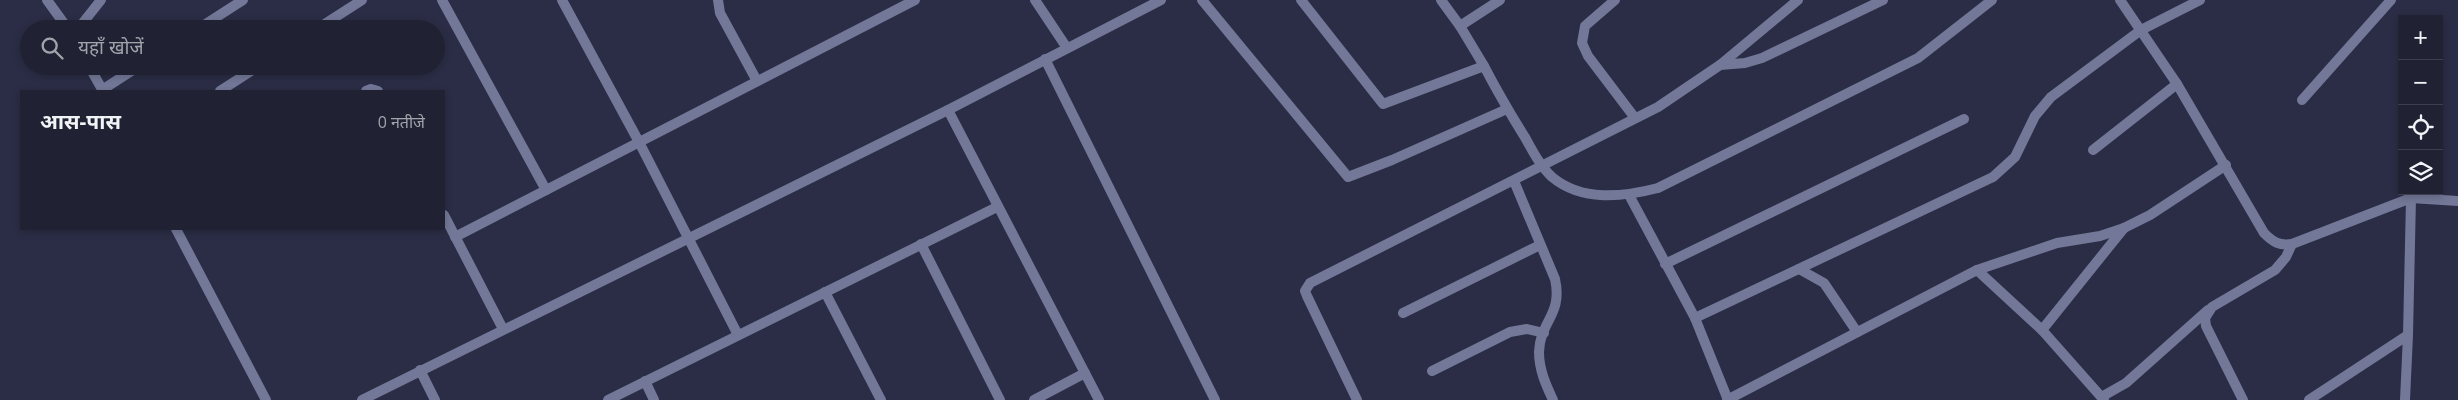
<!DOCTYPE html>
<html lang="hi">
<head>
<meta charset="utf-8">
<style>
	:root { --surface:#202234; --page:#2d2f40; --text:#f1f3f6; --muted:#a2a4ac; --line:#3d3f4f }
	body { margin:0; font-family:"Open Sans","Noto Sans Devanagari",sans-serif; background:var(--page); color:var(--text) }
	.controls { position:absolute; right:15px; top:15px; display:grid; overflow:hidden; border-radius:0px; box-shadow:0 2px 8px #0003 }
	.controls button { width:45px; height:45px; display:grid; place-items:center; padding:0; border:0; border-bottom:1px solid var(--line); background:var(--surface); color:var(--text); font:25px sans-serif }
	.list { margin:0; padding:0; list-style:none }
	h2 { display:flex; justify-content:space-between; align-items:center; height:65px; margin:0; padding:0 20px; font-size:21px }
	h2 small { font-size:16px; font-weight:400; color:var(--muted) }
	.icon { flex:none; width:28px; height:28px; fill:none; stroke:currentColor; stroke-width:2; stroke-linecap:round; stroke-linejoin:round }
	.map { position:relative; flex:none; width:2458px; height:400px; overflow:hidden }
	.search { position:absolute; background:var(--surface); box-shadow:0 2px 8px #0003; left:20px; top:20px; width:425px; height:55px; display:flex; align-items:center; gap:12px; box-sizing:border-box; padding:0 18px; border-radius:28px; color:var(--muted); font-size:19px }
	.panel { position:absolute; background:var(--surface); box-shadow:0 2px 8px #0003; left:20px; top:90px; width:425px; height:140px; border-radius:0px }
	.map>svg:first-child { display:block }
</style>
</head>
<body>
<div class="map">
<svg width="2458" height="400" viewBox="0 0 2458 400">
	<rect width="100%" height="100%" fill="#2a2d45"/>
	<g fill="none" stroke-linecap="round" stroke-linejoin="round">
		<!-- street -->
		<g stroke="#737898" stroke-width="10">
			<path d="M47,0L68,29"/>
			<path d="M442,0L546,190"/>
			<path d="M562,0L639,142L738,335"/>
			<path d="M718,0L720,13L757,81"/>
			<path d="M1035,0L1067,48"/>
			<path d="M1202,0L1348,177L1392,160L1507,109"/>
			<path d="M1301,0L1383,104L1484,66L1460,26"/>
			<path d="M1441,0L1460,26L1500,0"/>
			<path d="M1615,0L1585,26L1582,43L1588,56L1635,118"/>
			<path d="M2120,0L2177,84L2264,233C2273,242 2279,246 2292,244L2411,198L2458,201"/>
			<path d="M78,29L101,0"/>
			<path d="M198,29L243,0"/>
			<path d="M317,29L362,0"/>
			<path d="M1045,59L1215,400"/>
			<path d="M1720,65L1745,63L1762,58L1883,0"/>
			<path d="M89,66L103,91"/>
			<path d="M1484,66C1497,91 1511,115 1526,139C1533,152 1541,167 1552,177C1582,202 1623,197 1658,188L1918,58L1992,0"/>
			<path d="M102,90L139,66"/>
			<path d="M220,91L259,66"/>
			<path d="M366,91L371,89L378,91"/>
			<path d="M2302,100L2391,0"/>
			<path d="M948,110L1099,400"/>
			<path d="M2093,150L2177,84"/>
			<path d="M1514,181L1555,279C1563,315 1540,321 1539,352C1539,370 1546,385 1553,400"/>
			<path d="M1629,195L1695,318L1728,400"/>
			<path d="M444,215L503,329"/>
			<path d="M176,229L266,400"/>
			<path d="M455,237L915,0"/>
			<path d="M921,244L1000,400"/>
			<path d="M1665,264L1964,119"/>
			<path d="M1799,269L1824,283L1857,332"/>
			<path d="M1977,270L2042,330L2104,400"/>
			<path d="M825,292L881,400"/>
			<path d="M1403,313L1540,245"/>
			<path d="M1695,318L1993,177L2015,157L2035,116L2051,97L2141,30L2200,0"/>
			<path d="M2042,330L2124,228"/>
			<path d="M2408,335L2411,198"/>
			<path d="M420,370L435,400"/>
			<path d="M1432,371L1510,332L1527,329L1544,333"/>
			<path d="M645,381L654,400"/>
			<path d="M2103,396L2126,383L2208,310"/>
			<path d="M362,400L948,110L1161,0"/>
			<path d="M608,400L997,207"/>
			<path d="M1034,400L1085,373"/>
			<path d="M1357,400L1307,296L1305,291L1310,283L1658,107L1720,65L1798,0"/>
			<path d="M1727,400L1977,270L2057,243L2100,236L2124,228L2150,215L2226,165"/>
			<path d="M2243,400L2206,326L2205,318L2212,307L2275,270L2286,257L2292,244"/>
			<path d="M2309,400L2408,335L2405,400"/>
		</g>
	</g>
</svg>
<div class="controls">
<button>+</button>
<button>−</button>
<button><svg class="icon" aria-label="locate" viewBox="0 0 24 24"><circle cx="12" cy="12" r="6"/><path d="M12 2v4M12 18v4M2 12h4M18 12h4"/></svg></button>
<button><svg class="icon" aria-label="layers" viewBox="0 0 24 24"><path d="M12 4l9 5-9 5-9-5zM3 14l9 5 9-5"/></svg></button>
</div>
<div class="search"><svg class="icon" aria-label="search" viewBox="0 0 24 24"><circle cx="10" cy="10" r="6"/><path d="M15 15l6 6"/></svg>यहाँ खोजें</div>
<section class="panel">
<h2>आस-पास<small>0 नतीजे</small></h2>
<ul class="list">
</ul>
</section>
</div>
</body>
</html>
